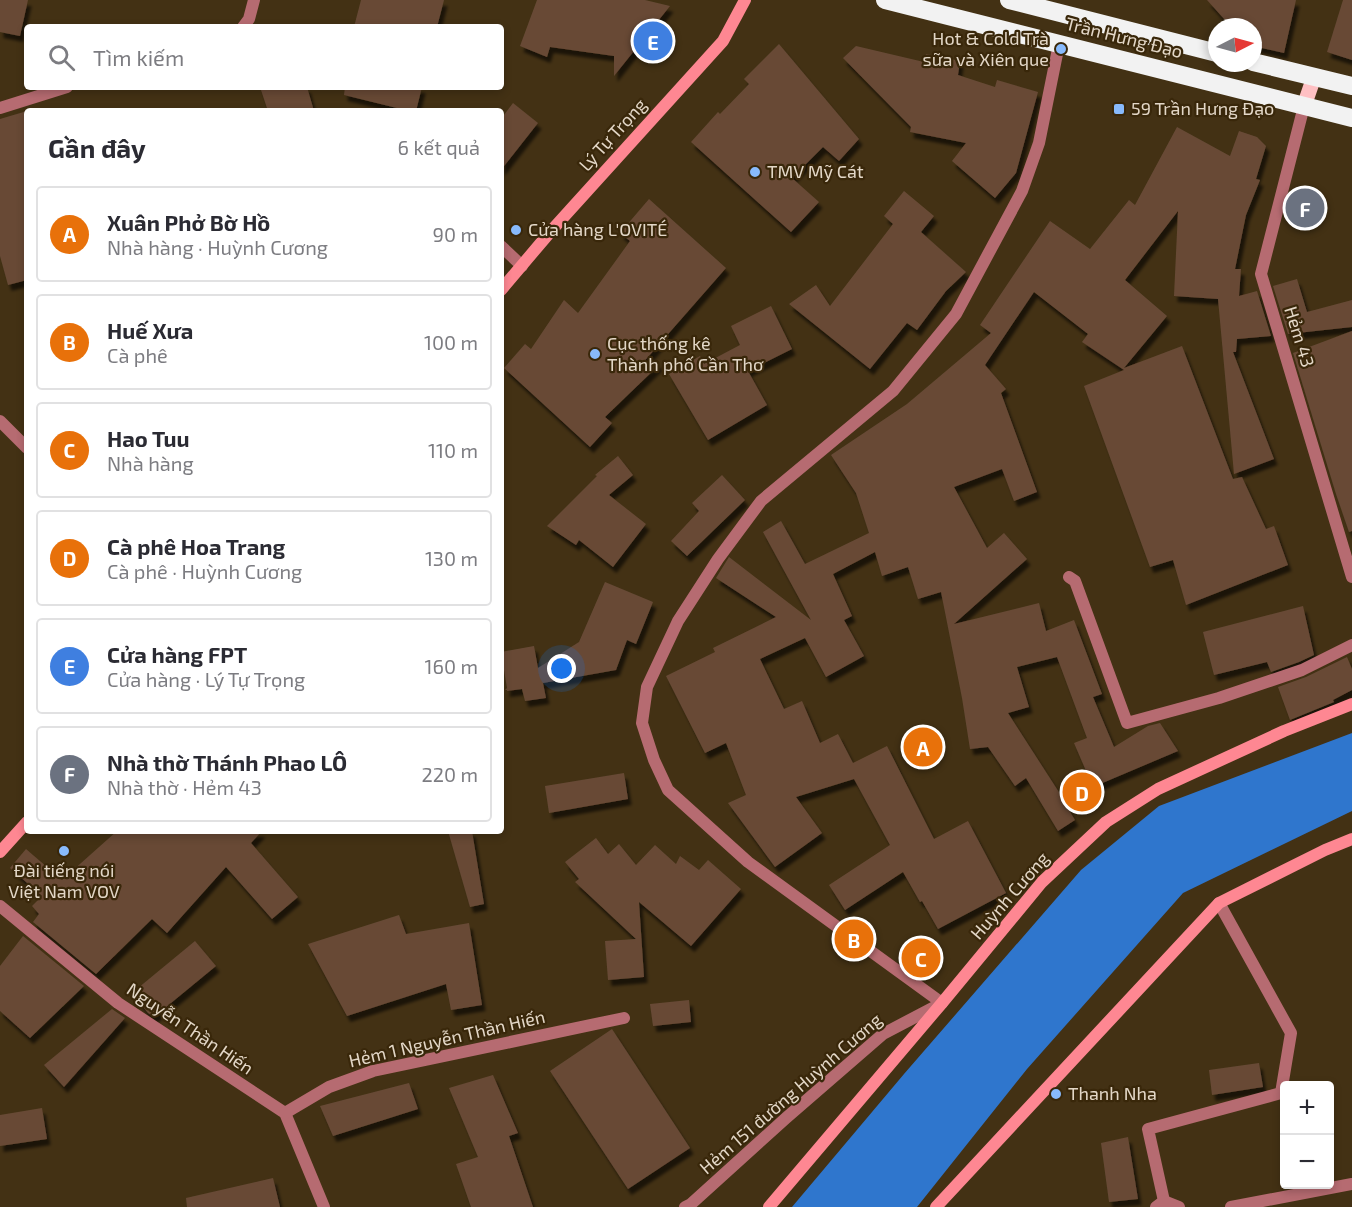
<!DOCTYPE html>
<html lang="vi">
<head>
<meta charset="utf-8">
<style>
	:root { --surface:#fff; --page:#f2f2f3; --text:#2b2b33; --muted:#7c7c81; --line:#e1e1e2; --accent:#556b8d }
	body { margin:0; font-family:"Exo 2",sans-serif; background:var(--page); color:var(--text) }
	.controls { position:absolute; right:18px; bottom:18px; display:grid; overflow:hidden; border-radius:6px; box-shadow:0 3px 9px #0003 }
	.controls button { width:54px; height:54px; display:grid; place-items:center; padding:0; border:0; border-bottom:2px solid var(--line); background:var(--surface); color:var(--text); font:30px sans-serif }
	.compass { position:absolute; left:1208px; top:18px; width:54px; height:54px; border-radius:50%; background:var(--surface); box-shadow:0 3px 9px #0003; rotate:84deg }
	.you { position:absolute; left:562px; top:669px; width:21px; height:21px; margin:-15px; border:4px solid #fff; border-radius:50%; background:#1a73e8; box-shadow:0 0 0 9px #1a73e833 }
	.badge { display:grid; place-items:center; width:39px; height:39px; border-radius:50%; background:var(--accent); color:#fff; font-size:20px; font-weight:700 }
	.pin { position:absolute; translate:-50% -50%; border:3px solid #fff; box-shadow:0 2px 6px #0006 }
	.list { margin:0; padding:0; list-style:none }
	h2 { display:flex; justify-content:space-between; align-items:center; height:78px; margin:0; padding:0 24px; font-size:26px }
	h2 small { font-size:20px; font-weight:400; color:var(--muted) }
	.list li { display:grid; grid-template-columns:39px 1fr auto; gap:18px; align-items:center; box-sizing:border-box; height:96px; margin:0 12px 12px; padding:0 12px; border:2px solid var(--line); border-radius:6px }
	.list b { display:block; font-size:22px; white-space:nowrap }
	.list p { margin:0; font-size:20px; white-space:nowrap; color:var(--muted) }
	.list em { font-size:20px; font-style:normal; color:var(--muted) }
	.icon { flex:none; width:33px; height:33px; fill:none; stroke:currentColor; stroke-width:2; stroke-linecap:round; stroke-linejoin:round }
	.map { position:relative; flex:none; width:1352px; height:1207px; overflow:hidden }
	.search { position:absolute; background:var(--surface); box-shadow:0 3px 9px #0003; left:24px; top:24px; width:480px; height:66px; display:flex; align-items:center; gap:15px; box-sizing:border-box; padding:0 21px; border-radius:6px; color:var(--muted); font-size:22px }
	.panel { position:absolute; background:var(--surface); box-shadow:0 3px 9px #0003; left:24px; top:108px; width:480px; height:726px; border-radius:6px }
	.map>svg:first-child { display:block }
</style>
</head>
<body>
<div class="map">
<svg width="1352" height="1207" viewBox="0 0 1352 1207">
	<defs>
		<filter id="shadow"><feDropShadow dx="3.5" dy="6" stdDeviation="1.5" flood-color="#0009"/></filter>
	</defs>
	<rect width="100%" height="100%" fill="#433114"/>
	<!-- water -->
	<path fill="#2f76cd" d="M1352,733V811L1183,893L1027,1069L917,1207H792L904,1074L1081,870L1159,806Z"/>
	<!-- building -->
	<g fill="#674a36" filter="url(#shadow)">
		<path d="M0,0H28L20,36L0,32Z"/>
		<path d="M361,0H444L437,27H354Z"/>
		<path d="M537,0H645L670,6L614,76V56L550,47L547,57L520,46Z"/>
		<path d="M1207,0H1296L1284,53L1253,46V27H1226L1225,20Z"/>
		<path d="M1343,0H1352V60L1327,52Z"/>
		<path d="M779,44L859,139L839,161L823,147L792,178L819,202L791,232L691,142L718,112L720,114L749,84L744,79Z"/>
		<path d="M856,46L924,62L926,54L960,61L958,75L995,87L997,80L1038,92L1016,173L995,198L952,161L966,143L910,132L911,127L843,58Z"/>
		<path d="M260,87H307L314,111H268Z"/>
		<path d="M345,87H422L416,111H409L344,95Z"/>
		<path d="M513,103L538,123L501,170V119Z"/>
		<path d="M27,111V280L8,285L0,256V119Z"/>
		<path d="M1177,127L1230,156L1239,131L1257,137L1266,146L1256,179L1260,180L1246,215L1235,269H1241L1239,296L1257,291L1271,336L1237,339L1236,352H1233L1274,459L1234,474L1218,299L1174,296L1178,211L1125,280L1167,316L1124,368L1182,346L1233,479L1242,477L1266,529L1274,526L1288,565L1186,605L1173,560L1150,567L1084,386L1124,370L1082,342L1088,334L1034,292L985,365L1006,389L1001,393L1037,492L1014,501L1002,469L954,487L987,548L1004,533L1027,559L954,624L1039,603L1046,631L1074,620L1102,694L1093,697L1114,747L1148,726L1160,723L1178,751L1093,787L1074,743L1087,738L1057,657L1017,667L1029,707L1008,713L1064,800H1063L1075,820L1058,831L1026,778L1015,786L988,747L970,749L962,698L941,592L918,599L908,567L882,576L875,552L833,574L852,616L844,620L864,656L826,677L805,638L760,659L784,709L802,701L820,743L838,734L853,763L887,746L934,839L968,821L1006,893L938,929L922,901L920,902L903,872L845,910L829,885L890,845L854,779L796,797L822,833L775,867L728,803L746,795L726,743L705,753L666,676L715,652L713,648L776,617L716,578L729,557L811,620L763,532L781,521L805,564L869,533L856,493L831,455L907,404L991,333L980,325L1050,221L1090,249L1129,200L1135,205Z"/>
		<path d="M904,191L934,216L921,232L966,272L946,291L917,330L907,323L870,369L789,304L816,285L830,306L893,224L884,216Z"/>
		<path d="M649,199L726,268L634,373L657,362L659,365L605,417L612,423L590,447L504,368L525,344L531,349L564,300L578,313L630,241L620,233Z"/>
		<path d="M1297,279L1307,312L1352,300V327L1288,334L1273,286Z"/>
		<path d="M771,306L792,349L748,371L767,405L708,440L669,374L700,356L704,364L740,345L731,326Z"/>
		<path d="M1352,331V531L1349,532L1336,494L1293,353Z"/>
		<path d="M618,456L633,475L609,495L646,524L613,567L579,540L576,545L547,526L597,476L595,475Z"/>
		<path d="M722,475L745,500L687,556L671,541L699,511L692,503Z"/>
		<path d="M605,582L653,602L636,644L627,640L616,670L543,683L546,698L525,701L522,689L507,691V690H505L507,688L501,652L534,646L538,668L579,642Z"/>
		<path d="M1303,606L1314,655L1299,662L1271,672L1267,662L1214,675L1203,632Z"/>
		<path d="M1347,657L1352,669V690L1333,700L1334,702L1290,720L1278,687L1306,677Z"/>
		<path d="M624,773L628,799L549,813L545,786Z"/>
		<path d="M117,831H262L251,843L298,897L272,919L226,867L167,933L152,919L96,974L33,922L39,914L32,906L42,896L10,868L26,849L62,880Z"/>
		<path d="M448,831H472L484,904L470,907Z"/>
		<path d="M596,838L608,854L619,844L636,865L655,845L676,864L680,856L699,870L708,860L741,889L691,946L639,902L644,977L608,980L605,941L636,939L575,882L579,879L565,862Z"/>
		<path d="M399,915L406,934L469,923L482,1005L451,1010L446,984L347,1016L308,944Z"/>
		<path d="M23,936L84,986L30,1038L0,1011V966Z"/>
		<path d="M195,941L216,966L154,1017L148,1013L132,993Z"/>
		<path d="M689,1000L691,1022L653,1026L650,1004Z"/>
		<path d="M112,1009L125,1018L64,1087L44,1065Z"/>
		<path d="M612,1029L690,1148L628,1189L550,1071Z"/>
		<path d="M1259,1063L1263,1087L1212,1095L1209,1070Z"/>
		<path d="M493,1075L518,1133L509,1136L533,1207H471L456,1164L478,1157L449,1088Z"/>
		<path d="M409,1083L418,1109L333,1136L320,1106Z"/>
		<path d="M42,1108L47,1139L0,1146V1115Z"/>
		<path d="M1128,1137L1138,1199L1109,1202L1101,1143Z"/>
		<path d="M273,1178L280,1207H187L186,1198Z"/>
	</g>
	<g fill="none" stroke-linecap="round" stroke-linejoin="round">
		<!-- street -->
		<g stroke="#b66b71" stroke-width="12">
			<path d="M243,27L249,19L254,0"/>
			<path d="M1304,106L1261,274L1352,577"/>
			<path d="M0,108L67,87"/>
			<path d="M501,246L522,266"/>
			<path d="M0,421L27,448"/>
			<path d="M1069,577L1075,581L1127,723L1219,698L1302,670L1352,645"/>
			<path d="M0,906L118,1003L285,1113L324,1207"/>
			<path d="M285,1113L329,1087L373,1071L624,1018"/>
			<path d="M1164,1201L1148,1129L1281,1093L1291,1033L1219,903"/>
			<path d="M685,1207L691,1204L786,1118L883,1034L942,1003L748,862L668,790L654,760L642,723L647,687L678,621L718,559L761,501L893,391L956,314L1022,191L1039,143L1059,44"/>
			<path d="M1156,1207L1164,1201L1179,1207"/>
			<path d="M1231,1207L1352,1184"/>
		</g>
		<!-- secondary -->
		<g stroke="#fe8792" stroke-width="12">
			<path d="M501,290L551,231L723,41L745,0"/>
			<path d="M0,852L27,822"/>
			<path d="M769,1207L942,1003L1042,882L1106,822L1158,789L1284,731L1352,704"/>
			<path d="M936,1207L1219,903L1325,850L1352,839"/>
		</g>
		<!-- primary -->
		<path stroke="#fec0c3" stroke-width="15" d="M1304,106L1314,77"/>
		<!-- highway -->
		<g stroke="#f2f2f2" stroke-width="18">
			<path d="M885,0L1352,118"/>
			<path d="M1009,0L1217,53"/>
			<path d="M1253,62L1352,86"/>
		</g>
	</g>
	<!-- markers -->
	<g fill="#88bafc" stroke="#39270a" stroke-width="2">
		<circle cx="1061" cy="49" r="6"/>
		<rect x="1113" y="103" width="12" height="12" rx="3"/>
		<circle cx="755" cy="172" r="6"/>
		<circle cx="516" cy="230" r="6"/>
		<circle cx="595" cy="354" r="6"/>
		<circle cx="64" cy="851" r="6"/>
		<circle cx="1056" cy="1094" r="6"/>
	</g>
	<g text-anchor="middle" stroke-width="4.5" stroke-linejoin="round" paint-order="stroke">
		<!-- street labels -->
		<g font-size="18" fill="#e3d7c7" stroke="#39270a">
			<text transform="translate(1124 38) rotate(14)" y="6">Trần Hưng Đạo</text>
			<text transform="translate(613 135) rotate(-48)" y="6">Lý Tự Trọng</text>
			<text transform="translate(1299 337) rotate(73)" y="6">Hẻm 43</text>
			<text transform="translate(1010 896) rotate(-49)" y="6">Huỳnh Cương</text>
			<text transform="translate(190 1029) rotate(34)" y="6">Nguyễn Thần Hiến</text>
			<text transform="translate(447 1039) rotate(-13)" y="6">Hẻm 1 Nguyễn Thần Hiến</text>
			<text transform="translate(791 1094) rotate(-41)" y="6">Hẻm 151 đường Huỳnh Cương</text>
		</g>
		<!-- poi labels -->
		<g font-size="18" fill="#e3d7c7" stroke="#39270a" text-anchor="start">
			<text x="1049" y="45" text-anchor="end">Hot &amp; Cold Trà<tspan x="1049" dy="21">sữa và Xiên que</tspan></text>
			<text x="1131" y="115">59 Trần Hưng Đạo</text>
			<text x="767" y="178">TMV Mỹ Cát</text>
			<text x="528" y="236">Cửa hàng L'OVITÉ</text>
			<text x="607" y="350">Cục thống kê<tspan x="607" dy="21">Thành phố Cần Thơ</tspan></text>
			<text x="64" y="877" text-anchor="middle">Đài tiếng nói<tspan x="64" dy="21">Việt Nam VOV</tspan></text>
			<text x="1068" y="1100">Thanh Nha</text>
		</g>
	</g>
</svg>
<div class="controls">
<button>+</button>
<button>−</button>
</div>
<svg class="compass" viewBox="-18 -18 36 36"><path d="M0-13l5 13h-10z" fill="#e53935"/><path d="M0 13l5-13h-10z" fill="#7c7c81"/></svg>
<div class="you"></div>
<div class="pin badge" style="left:923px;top:747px;background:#e8710a">A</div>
<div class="pin badge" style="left:854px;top:939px;background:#e8710a">B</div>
<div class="pin badge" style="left:921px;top:958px;background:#e8710a">C</div>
<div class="pin badge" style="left:1082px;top:792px;background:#e8710a">D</div>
<div class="pin badge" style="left:653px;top:41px;background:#3f7fe0">E</div>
<div class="pin badge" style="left:1305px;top:208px;background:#6b7280">F</div>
<div class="search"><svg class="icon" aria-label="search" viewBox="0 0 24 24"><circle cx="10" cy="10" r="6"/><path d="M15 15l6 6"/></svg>Tìm kiếm</div>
<section class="panel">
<h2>Gần đây<small>6 kết quả</small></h2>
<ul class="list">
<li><span class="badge" style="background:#e8710a">A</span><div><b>Xuân Phở Bờ Hồ</b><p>Nhà hàng · Huỳnh Cương</p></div><em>90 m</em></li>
<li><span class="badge" style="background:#e8710a">B</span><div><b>Huế Xưa</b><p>Cà phê</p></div><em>100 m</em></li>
<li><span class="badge" style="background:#e8710a">C</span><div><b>Hao Tuu</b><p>Nhà hàng</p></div><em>110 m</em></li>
<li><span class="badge" style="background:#e8710a">D</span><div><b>Cà phê Hoa Trang</b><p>Cà phê · Huỳnh Cương</p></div><em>130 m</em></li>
<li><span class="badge" style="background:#3f7fe0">E</span><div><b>Cửa hàng FPT</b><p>Cửa hàng · Lý Tự Trọng</p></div><em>160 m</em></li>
<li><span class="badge" style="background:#6b7280">F</span><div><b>Nhà thờ Thánh Phao LÔ</b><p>Nhà thờ · Hẻm 43</p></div><em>220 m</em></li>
</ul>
</section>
</div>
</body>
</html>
